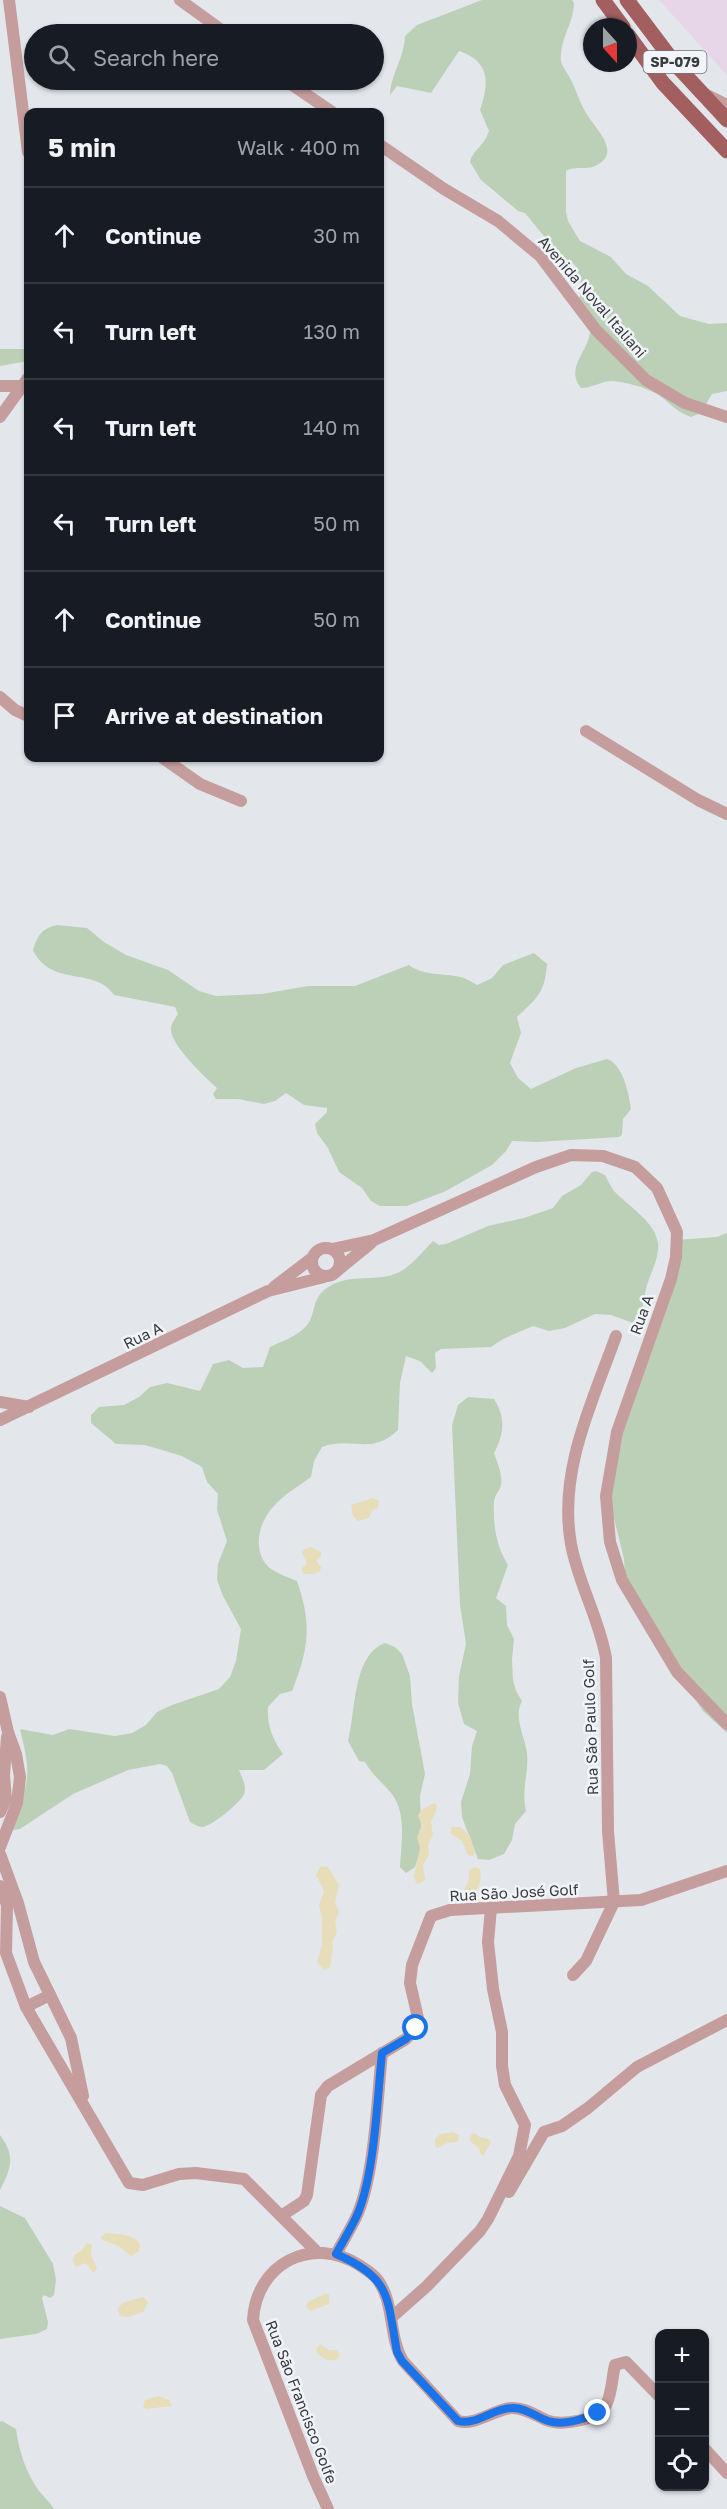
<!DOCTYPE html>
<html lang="en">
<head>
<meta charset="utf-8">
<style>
	:root { --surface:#171b24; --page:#242831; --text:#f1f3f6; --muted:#9ea1a6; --line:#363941 }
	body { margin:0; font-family:"Golos Text",sans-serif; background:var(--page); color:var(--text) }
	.controls { position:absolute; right:18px; bottom:18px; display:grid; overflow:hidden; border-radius:12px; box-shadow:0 2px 4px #0004 }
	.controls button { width:54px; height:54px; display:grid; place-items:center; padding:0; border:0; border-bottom:2px solid var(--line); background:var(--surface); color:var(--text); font:30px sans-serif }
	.compass { position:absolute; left:583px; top:18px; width:54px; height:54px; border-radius:50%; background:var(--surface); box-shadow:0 2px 4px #0004; rotate:159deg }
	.stop { position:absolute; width:18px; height:18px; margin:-14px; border:4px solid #1a73e8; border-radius:50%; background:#fff }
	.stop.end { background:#1a73e8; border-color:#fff; box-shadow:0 2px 6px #0008 }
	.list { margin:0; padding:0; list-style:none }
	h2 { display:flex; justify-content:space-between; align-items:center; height:78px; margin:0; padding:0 24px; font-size:26px }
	h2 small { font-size:20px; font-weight:400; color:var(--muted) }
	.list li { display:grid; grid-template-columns:39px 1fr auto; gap:18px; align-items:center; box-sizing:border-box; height:96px; padding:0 24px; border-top:2px solid var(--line) }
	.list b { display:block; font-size:22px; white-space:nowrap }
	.list em { font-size:20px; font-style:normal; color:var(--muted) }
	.icon { flex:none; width:33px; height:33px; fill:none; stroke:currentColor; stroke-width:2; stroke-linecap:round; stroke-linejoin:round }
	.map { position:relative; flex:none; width:727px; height:2509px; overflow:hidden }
	.search { position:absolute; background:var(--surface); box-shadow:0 2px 4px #0004; left:24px; top:24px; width:360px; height:66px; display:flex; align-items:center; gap:15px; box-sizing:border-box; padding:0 21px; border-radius:33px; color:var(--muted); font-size:22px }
	.panel { position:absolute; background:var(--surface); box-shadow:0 2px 4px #0004; left:24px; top:108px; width:360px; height:654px; border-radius:12px }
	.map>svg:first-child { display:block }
</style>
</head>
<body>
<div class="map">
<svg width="727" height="2509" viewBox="0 0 727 2509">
	<rect width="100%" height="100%" fill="#e3e7ec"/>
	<!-- industrial -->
	<path fill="#e7d6e8" d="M659,0H727V75Z"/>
	<!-- green -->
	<g fill="#bcd0b7">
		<path d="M482,0H572L574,3C574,23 559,40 561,61C562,66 565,69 567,73C575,85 578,99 585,111C593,127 623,151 597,165C588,171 575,165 566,171V212L568,221L580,241L611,257L626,274L648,286L680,316L709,324L727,323V391L712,394L701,413L691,417C674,411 670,402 657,394C644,387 626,382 612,381C602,381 592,388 581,388C565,368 587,353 590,333C591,326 588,316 586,309L576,302L580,296V280L575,265L561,257L525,213L518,211L481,180L470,162C474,148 483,148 489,131L480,110C489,83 491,62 459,51L431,93L397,86L390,95C391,73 404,59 405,36L417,25Z"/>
		<path d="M0,349H28V361L0,366Z"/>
		<path d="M57,925L87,928L104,942L126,955L168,970L199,991L216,996L262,994L308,986H355L409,965C423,976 443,973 460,977C466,978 472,982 477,985L492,978L503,965L534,953L547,964C545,993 537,998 517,1017L521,1033L510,1063L518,1078L531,1089L576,1068L607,1059C623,1064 629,1094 631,1109L623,1119L622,1135L619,1137L537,1142L512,1141L506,1151L492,1165L446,1191L407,1206H380L371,1201L362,1188L339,1172L328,1148L317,1133L315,1124L327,1112V1108L304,1105L286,1093L275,1101L264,1104L238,1099H216L213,1094L217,1088C206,1078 168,1043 171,1027C172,1023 176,1017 178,1014L175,1007L114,995C95,966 51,988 33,950C38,935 41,929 57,925Z"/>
		<path d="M596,1171L605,1175C608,1180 610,1186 614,1191C628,1206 656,1222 658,1244C659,1259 651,1272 647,1285C643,1298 645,1314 633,1323L611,1315L595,1314L565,1328L549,1331L533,1326L503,1339L491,1347L441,1349L435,1353L436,1368L432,1373L420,1361L406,1356L400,1383L398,1430C371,1456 353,1436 322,1447L314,1461L311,1477C299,1486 284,1494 274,1506C258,1522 251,1553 271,1569C279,1574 288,1577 297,1581C312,1624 309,1649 292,1691L280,1694L268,1707C267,1726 272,1738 283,1754L264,1770H239C242,1778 247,1786 244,1794C241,1802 212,1826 203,1827C198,1827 194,1824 190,1822L172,1773L167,1766L160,1764L128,1770L73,1794L20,1829L14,1830L8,1828C9,1812 21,1802 25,1788C31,1768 24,1748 20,1729L53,1735L69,1729L115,1736L132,1733L146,1725L157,1712L172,1705L219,1689L230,1677L236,1661L241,1629L223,1596L217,1580L218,1564L227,1541L217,1510L218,1494L207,1482L202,1467L182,1456L145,1445L116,1444L91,1423V1415L99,1407L124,1405L139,1397L150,1387L167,1383L200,1391L213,1364L229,1360L243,1368L263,1367L270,1347C284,1340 305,1334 311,1318C315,1307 314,1299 324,1290C349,1270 380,1285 403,1270C414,1263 424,1250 433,1241L439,1245L446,1244L488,1226L524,1218L553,1208L562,1196L581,1185L592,1172Z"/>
		<path d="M727,1233V1733L703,1711L684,1683L625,1574L624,1559L613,1514L610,1487L611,1465L666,1303L676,1240L717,1237Z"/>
		<path d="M468,1397L494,1399C506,1417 504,1435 494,1453C497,1462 503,1475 501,1485C500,1491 494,1495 494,1502C493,1526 496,1545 508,1565L496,1598L506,1606L507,1625L514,1639L512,1659L513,1680L516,1691L522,1701C513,1718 525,1736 527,1753C529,1774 521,1788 526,1811L515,1824L512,1840L504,1854L489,1860L478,1859L462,1817L461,1802L470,1774L472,1746L477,1731L464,1724L458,1703L459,1676L466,1644L460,1605L452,1425L458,1405Z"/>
		<path d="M385,1643L395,1647L402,1654L410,1676L412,1704L425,1774L420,1796L422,1847L415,1867L406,1873L400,1867C401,1844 407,1814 392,1794C382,1782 373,1776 365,1762L359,1761L348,1741C356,1713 352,1655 385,1643Z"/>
		<path d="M0,2135C16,2157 11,2168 0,2190Z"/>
		<path d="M0,2206L25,2218L53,2264L56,2280L54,2295L50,2298L44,2295L42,2298L48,2322L47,2329L36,2334L0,2339Z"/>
		<path d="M2,2421L16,2429C19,2451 26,2473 39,2491C44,2497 50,2502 54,2509H0V2422Z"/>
	</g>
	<!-- sand -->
	<g fill="#e7ddb8">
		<path d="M373,1498L379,1501L378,1507L372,1511L369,1518L358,1521L353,1516L351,1505Z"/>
		<path d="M311,1547L321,1552V1556L316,1561L321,1567L320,1571L314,1574H303L302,1568L307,1564L302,1552L304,1549Z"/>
		<path d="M434,1803L437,1805L436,1812L431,1821L433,1835L428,1845L429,1855L423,1865L425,1880L419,1884L416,1883L414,1876L420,1848L417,1837L422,1825L418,1816L421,1810Z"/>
		<path d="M452,1827H460L470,1836L475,1853L473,1856L468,1855L462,1841L450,1833Z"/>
		<path d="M321,1866L328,1867L339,1885L335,1902L339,1912L335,1922L337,1932L332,1942L333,1948L330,1967L324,1970L317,1962L322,1946V1918L319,1905L324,1891L316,1875Z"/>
		<path d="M474,1867L480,1869C483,1880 478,1894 466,1897L463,1894C465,1883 470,1887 469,1871Z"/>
		<path d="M453,2132L459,2135L458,2142L447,2143L438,2148L435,2146V2139L440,2134Z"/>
		<path d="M474,2133L482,2138L489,2139L491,2142L484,2155H481L479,2148L470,2141L471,2134Z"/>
		<path d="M106,2233C118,2234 134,2234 140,2244L139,2251L131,2256L119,2246L102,2240L101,2237Z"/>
		<path d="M87,2243L92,2245L91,2256L97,2268L94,2273L85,2263L76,2267L73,2261L74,2255L80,2252Z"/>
		<path d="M325,2294H329V2304L310,2311L306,2305L308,2302Z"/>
		<path d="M143,2297L148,2302L143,2312L128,2317L120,2316L118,2309L122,2303Z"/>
		<path d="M320,2344L328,2350H338L339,2357C333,2365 320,2358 316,2350Z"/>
		<path d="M158,2396L169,2400L172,2406L146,2409L143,2407L145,2400Z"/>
	</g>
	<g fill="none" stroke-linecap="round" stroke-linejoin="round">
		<!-- minor -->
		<g stroke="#c59d9d" stroke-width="12">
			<path d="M9,0L28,152"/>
			<path d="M180,0L227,34"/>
			<path d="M285,80L332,112"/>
			<path d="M707,95L727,105"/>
			<path d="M380,145L444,189L498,221L540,256L596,330L646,380L685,403L727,417"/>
			<path d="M0,386H22"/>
			<path d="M0,417L28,378"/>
			<path d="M0,697L15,710L28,716"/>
			<path d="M586,731L698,800L727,814"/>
			<path d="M163,758L200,784L241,801"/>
			<circle cx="326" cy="1262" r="14"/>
			<path d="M332,1249L374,1240L536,1167L571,1155L603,1156L635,1167L657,1188L677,1232L676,1257L671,1279L617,1432L606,1496L610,1542L622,1580L677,1672L727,1724"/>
			<path d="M338,1270L371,1243"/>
			<path d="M274,1287L312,1258"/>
			<path d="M0,1402L29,1407"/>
			<path d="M0,1420L268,1291L324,1277"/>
			<path d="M0,1697L8,1732L16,1754L20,1777L17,1803L0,1847"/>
			<path d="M0,1812L6,1799L4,1775L7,1737"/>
			<path d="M0,1854L18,1903L34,1962L71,2038L83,2096"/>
			<path d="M0,1886L7,1905L6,1953L26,2007L129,2183L143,2185L179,2174L196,2173L244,2179L317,2252"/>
			<path d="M573,1975L586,1961L614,1902L608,1831L606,1658C599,1618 578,1583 571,1544C558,1471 592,1403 616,1336"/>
			<path d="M26,2007L50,1995"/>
			<path d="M509,2192L544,2132L562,2126L588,2108L637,2067L727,2020"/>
			<path d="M281,2216L304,2201L307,2195L321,2095L328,2086L406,2039L416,2028L418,2018L410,1983L412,1965L431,1916L450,1910L641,1900L727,1871"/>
			<path d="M336,2254C343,2241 352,2227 358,2213C375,2171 377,2100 382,2053"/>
			<path d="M391,2318L427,2286L480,2231L488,2219L519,2156L525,2125L505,2085L502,2066V2032L493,1989L488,1942L491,1908"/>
			<path d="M704,2448L727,2473"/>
			<path d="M328,2509L313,2476L253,2320C256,2264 311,2235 359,2265C365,2269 372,2273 377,2279C395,2302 388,2336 403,2361L458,2421C475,2426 493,2410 511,2408C523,2407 535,2415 546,2420C561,2426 596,2421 606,2405C612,2394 612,2377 615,2365L626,2362L660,2397"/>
		</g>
		<!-- primary -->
		<g stroke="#a35f60" stroke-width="15">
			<path d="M603,0L623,27"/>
			<path d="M627,0L676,65L727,120"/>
			<path d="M628,35L663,83L727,151"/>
		</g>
	</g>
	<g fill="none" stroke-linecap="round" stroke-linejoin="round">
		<!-- route -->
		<path stroke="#1a73e8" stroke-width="8" d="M416,2028L406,2039L382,2053C377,2100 375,2171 358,2213C352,2227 343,2241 336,2254C392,2278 387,2298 397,2352L402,2361L458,2421C476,2426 493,2408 512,2408C525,2407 536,2417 548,2421C564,2426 583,2419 598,2413"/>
	</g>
	<g text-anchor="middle" stroke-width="5" stroke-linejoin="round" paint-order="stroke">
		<!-- shield labels -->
		<rect fill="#f1f4f9" stroke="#727376" stroke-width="1.5" x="643.5" y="51" width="63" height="22" rx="4.5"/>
		<g font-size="14" font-weight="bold" fill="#3b3c3e">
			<text x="675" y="67">SP-079</text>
		</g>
		<!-- street labels -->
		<g font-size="15" fill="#3b3c3e" stroke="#f1f4f9">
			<text transform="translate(592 297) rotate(49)" y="5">Avenida Noval Italiani</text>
			<text transform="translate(642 1315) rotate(-70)" y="5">Rua A</text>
			<text transform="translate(143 1336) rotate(-26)" y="5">Rua A</text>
			<text transform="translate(591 1727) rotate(-92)" y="5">Rua São Paulo Golf</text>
			<text transform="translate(514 1893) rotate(-3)" y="5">Rua São José Golf</text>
			<text transform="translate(301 2402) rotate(69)" y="5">Rua São Francisco Golfe</text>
		</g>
	</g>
</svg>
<div class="controls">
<button>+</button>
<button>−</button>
<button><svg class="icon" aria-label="locate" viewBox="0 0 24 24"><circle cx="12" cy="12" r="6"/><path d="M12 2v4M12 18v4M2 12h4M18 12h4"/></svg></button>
</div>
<svg class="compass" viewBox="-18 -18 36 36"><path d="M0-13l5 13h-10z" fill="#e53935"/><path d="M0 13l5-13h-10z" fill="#9ea1a6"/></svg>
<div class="stop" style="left:416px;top:2028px"></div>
<div class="stop end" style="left:598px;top:2413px"></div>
<div class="search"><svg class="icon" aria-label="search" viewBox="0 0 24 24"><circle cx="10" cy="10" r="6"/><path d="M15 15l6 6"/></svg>Search here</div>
<section class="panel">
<h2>5 min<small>Walk · 400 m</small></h2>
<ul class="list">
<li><svg class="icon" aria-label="ahead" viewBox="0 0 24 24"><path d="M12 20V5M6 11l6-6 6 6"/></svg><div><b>Continue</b></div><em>30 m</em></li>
<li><svg class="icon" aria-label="left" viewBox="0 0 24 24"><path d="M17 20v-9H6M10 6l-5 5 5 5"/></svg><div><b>Turn left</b></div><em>130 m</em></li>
<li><svg class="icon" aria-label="left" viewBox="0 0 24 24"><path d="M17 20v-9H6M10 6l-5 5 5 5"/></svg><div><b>Turn left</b></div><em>140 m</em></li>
<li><svg class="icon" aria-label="left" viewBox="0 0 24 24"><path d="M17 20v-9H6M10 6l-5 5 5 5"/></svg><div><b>Turn left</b></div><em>50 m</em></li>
<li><svg class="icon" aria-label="ahead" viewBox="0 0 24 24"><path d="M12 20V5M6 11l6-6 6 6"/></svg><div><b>Continue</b></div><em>50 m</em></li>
<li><svg class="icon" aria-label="arrive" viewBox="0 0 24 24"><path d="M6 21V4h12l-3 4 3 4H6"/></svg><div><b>Arrive at destination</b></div></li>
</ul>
</section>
</div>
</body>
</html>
